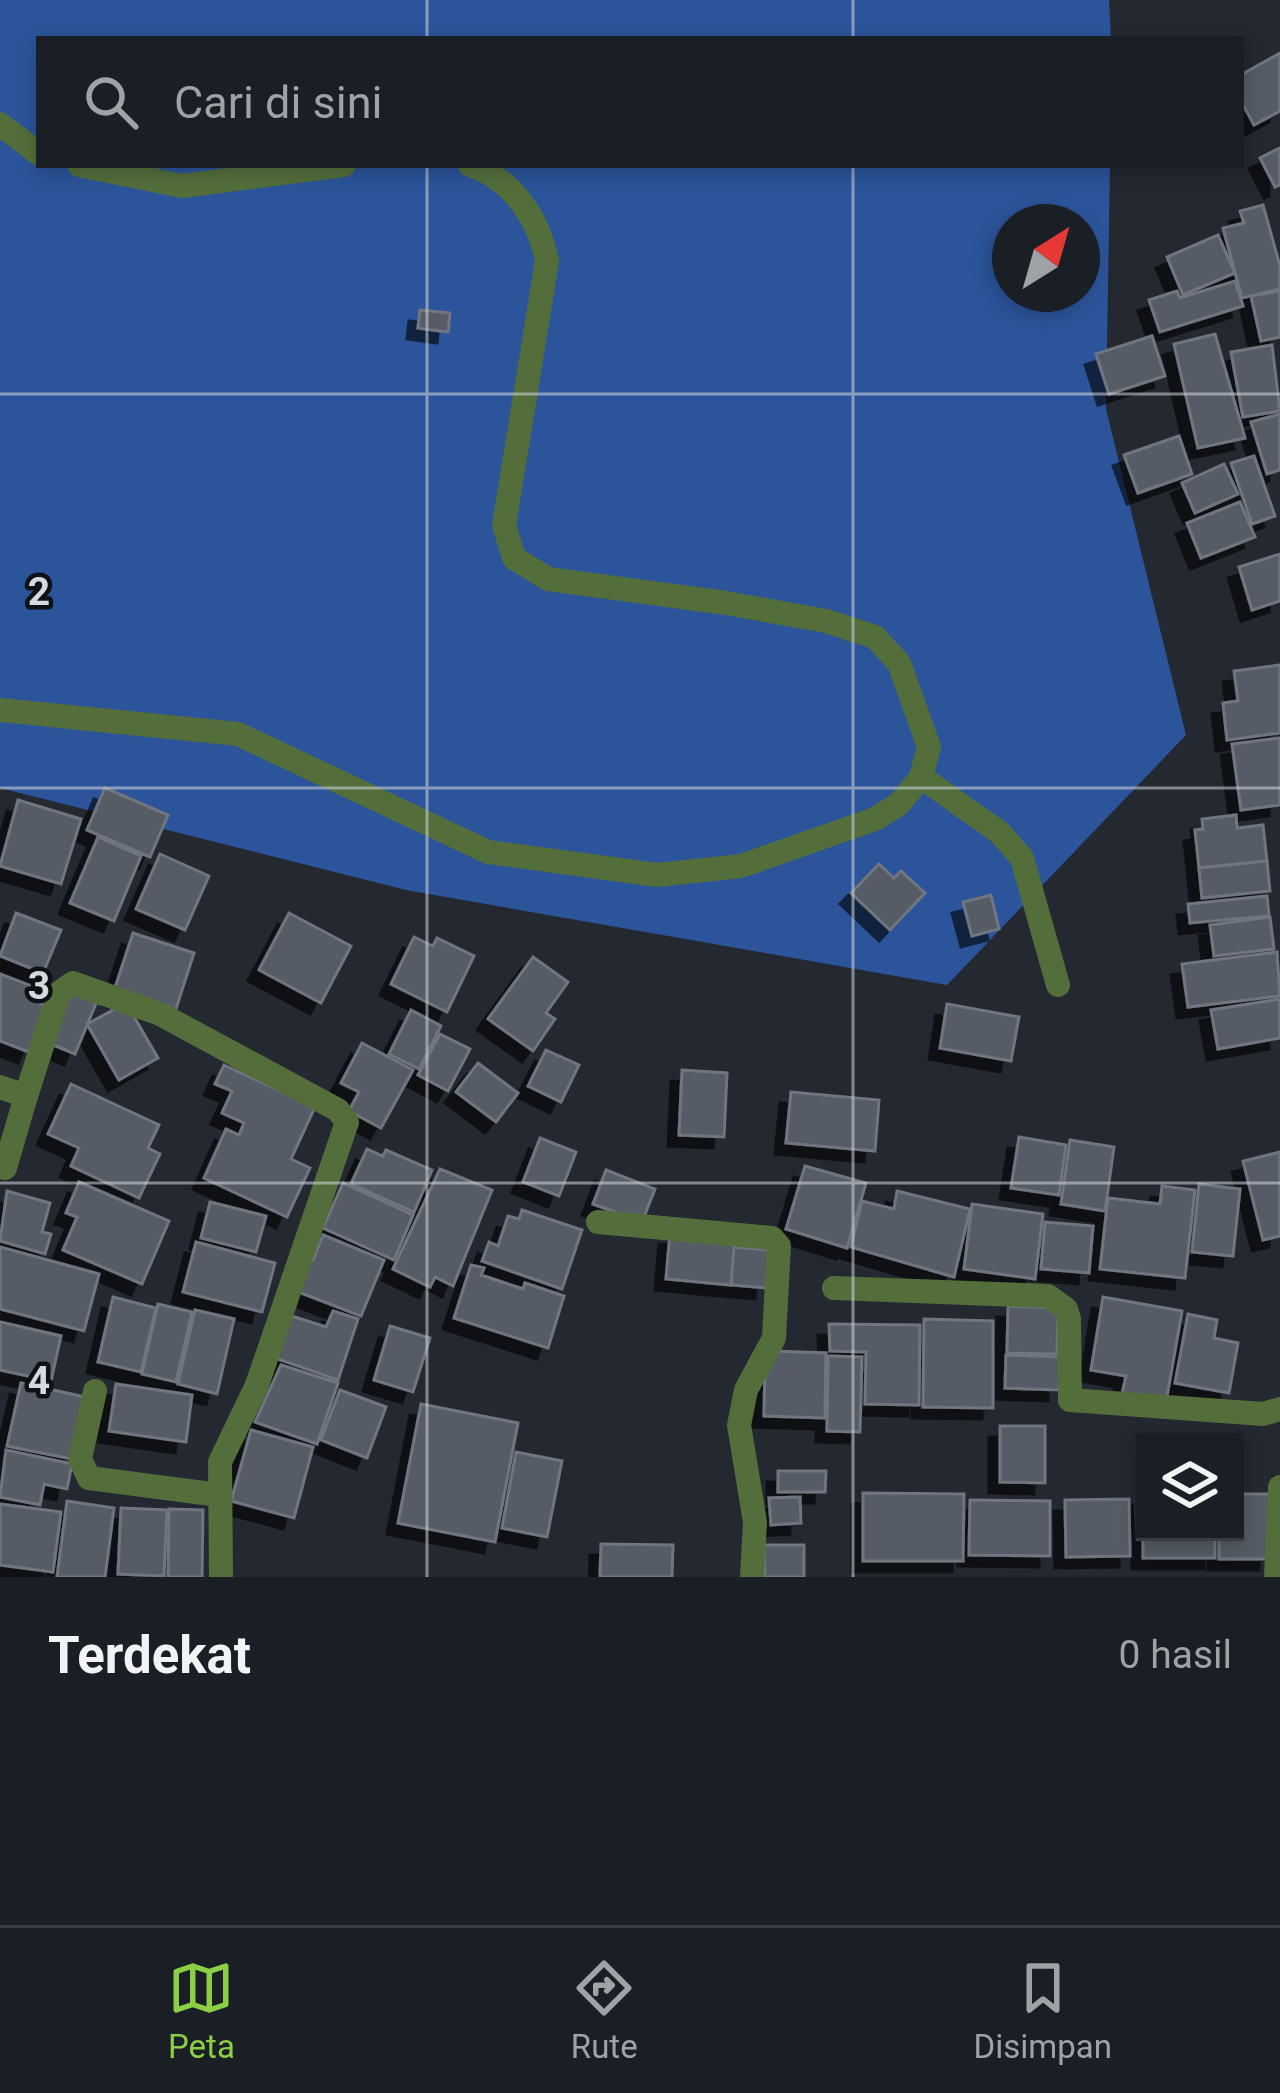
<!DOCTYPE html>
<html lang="id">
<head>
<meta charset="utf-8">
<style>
	:root { --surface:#1a1e25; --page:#272b32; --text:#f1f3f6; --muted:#9fa2a7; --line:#383c42; --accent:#8cce45 }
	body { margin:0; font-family:Roboto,sans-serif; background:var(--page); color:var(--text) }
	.controls { position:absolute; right:36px; bottom:36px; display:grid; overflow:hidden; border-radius:0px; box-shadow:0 6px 18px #0003 }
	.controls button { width:108px; height:108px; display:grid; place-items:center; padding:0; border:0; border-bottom:3px solid var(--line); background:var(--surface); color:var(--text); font:60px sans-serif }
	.compass { position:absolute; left:992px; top:204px; width:108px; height:108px; border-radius:50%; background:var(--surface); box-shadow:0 6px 18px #0003; rotate:37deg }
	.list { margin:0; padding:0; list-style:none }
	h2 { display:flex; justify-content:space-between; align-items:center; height:156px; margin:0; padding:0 48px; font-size:51px }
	h2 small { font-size:39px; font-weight:400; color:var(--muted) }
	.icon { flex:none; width:66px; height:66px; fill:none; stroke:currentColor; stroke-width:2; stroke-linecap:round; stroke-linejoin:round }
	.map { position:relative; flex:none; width:1280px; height:1577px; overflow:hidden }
	.search { position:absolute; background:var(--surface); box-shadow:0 6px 18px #0003; left:36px; right:36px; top:36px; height:132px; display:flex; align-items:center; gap:30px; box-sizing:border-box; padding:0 42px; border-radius:0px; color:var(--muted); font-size:45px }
	.sheet { height:348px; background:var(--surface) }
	nav { display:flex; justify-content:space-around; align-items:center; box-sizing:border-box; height:168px; border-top:3px solid var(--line); background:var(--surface); font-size:33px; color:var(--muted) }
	nav a { display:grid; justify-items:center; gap:6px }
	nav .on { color:var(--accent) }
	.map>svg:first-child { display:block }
</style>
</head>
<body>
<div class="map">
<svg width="1280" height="1577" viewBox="0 0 1280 1577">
	<defs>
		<filter id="shadow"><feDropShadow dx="-11" dy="11" stdDeviation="0" flood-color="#0009"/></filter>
	</defs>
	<rect width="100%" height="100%" fill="#232831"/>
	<!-- forest -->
	<path fill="#2b549a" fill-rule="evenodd" d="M0,0H1109L1111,39H39V165H1110L1106,409L1186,735L947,985L406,890L0,788ZM1010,222H1082V294H1010Z"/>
	<!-- building -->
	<g fill="#555b65" stroke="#6f7580" stroke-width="3" filter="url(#shadow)">
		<path d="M1280,53V111L1254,125L1241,101V75Z"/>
		<path d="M1280,148V185L1275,187L1260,158Z"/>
		<path d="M1263,205L1280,266V289L1242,298L1223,228L1244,223L1240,211Z"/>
		<path d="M1218,235L1235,273L1183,295L1167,257Z"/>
		<path d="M1235,281L1243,306L1160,332L1149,300L1177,291L1180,298Z"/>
		<path d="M1280,291V337L1261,341L1251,296Z"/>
		<path d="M420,310L450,313L448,332L418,328Z"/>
		<path d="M1215,334L1245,438L1198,448L1174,344Z"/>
		<path d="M1152,336L1165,376L1109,394L1096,354Z"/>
		<path d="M1272,345L1280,411L1243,417L1231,352Z"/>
		<path d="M1280,414V470L1267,474L1251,422Z"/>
		<path d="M1179,436L1192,474L1138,493L1124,455Z"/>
		<path d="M1254,456L1275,516L1252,524L1231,463Z"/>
		<path d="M1224,464L1238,494L1195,513L1182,483Z"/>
		<path d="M1240,502L1255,537L1201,558L1187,523Z"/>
		<path d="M1280,554V601L1252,610L1239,567Z"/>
		<path d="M1280,665V733L1227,740L1223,703L1238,701L1234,671Z"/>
		<path d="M1280,738V805L1241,810L1232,744Z"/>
		<path d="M105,788L168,815L150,857L87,830Z"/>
		<path d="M18,800L81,819L61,884L0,866Z"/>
		<path d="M1236,815L1237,828L1263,825L1267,861L1199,868L1195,830L1203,829L1202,819Z"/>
		<path d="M98,837L141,856L114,921L70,903Z"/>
		<path d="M160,854L209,876L185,930L136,909Z"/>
		<path d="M1267,861L1270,891L1202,898L1199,868Z"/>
		<path d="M879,864L894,878L901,871L925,893L890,930L851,893Z"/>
		<path d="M991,895L999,929L972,936L963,902Z"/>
		<path d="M1267,896L1269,916L1190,923L1188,904Z"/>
		<path d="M16,913L61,930L43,973L0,956Z"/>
		<path d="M289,913L351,946L321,1003L259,970Z"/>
		<path d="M1270,917L1274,949L1214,956L1210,925Z"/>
		<path d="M133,933L194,953L174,1015L113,994Z"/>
		<path d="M414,937L433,946L437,938L474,956L447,1012L391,984Z"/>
		<path d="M1277,952L1280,996L1188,1007L1182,964Z"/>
		<path d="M533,957L568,982L546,1013L555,1019L533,1051L488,1019Z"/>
		<path d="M0,974L34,987L29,999L47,1006L29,1052L0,1041Z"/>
		<path d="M68,989L97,1001L75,1054L46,1042Z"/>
		<path d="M1280,999V1038L1218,1049L1211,1010Z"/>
		<path d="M126,1003L158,1058L119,1080L87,1024Z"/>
		<path d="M947,1004L1019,1017L1011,1061L940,1048Z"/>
		<path d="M411,1010L441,1026L419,1069L389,1054Z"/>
		<path d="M440,1034L470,1049L448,1091L418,1075Z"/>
		<path d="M362,1043L413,1070L381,1128L349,1111L359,1092L341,1083Z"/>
		<path d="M546,1050L579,1065L561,1102L528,1086Z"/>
		<path d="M478,1063L518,1093L496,1122L456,1092Z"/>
		<path d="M224,1065L315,1107L291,1159L310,1168L287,1217L204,1178L226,1129L239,1135L244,1123L222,1113L232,1091L215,1084Z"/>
		<path d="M682,1070L727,1073L724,1137L679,1135Z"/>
		<path d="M71,1084L159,1125L148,1148L160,1154L139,1198L71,1166L79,1148L48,1134Z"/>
		<path d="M791,1092L879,1100L875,1151L786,1143Z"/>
		<path d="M1019,1137L1066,1145L1059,1195L1011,1188Z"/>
		<path d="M540,1138L576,1152L559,1196L523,1182Z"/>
		<path d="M1070,1140L1114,1147L1105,1211L1061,1204Z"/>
		<path d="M367,1149L383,1156L386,1150L432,1170L414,1212L351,1184Z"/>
		<path d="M1280,1152V1236L1263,1240L1243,1161Z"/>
		<path d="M805,1166L866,1183L847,1248L786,1229Z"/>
		<path d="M440,1169L492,1190L453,1286L435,1277L430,1287L393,1269Z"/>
		<path d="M606,1170L655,1189L642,1222L593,1204Z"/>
		<path d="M79,1182L169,1221L142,1284L63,1250L77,1217L66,1213Z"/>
		<path d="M343,1183L413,1215L394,1260L323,1228Z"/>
		<path d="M1199,1184L1240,1189L1233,1256L1192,1252Z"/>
		<path d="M1162,1186L1195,1190L1185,1278L1100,1269L1108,1198L1160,1204Z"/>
		<path d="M7,1191L50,1203L42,1232L51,1234L45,1254L0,1241Z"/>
		<path d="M897,1191L970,1209L954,1277L851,1247L862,1201L894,1209Z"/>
		<path d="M210,1202L266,1216L256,1252L201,1238Z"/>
		<path d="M972,1204L1043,1214L1035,1279L964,1269Z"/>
		<path d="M522,1210L582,1230L562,1289L482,1261L489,1242L498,1246L508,1216L519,1219Z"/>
		<path d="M1045,1222L1093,1226L1089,1273L1041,1269Z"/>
		<path d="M670,1233L735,1238L731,1285L666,1279Z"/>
		<path d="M323,1235L384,1260L361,1316L293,1290L306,1256L313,1260Z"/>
		<path d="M196,1242L275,1263L262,1312L183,1292Z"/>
		<path d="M0,1247L99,1274L84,1331L0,1309Z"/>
		<path d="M734,1247L769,1250L766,1288L731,1285Z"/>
		<path d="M471,1265L484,1268L481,1275L523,1289L525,1283L564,1296L548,1348L454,1318Z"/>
		<path d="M113,1297L156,1308L141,1372L98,1362Z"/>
		<path d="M1103,1297L1182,1311L1166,1402L1122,1394L1126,1376L1091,1370Z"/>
		<path d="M158,1304L192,1312L176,1382L142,1374Z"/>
		<path d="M1008,1306L1058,1308L1057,1354L1007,1353Z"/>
		<path d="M195,1310L234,1319L217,1394L178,1384Z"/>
		<path d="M333,1311L358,1319L338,1380L272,1357L292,1316L326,1327Z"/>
		<path d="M1188,1314L1217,1320L1214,1338L1238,1343L1229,1393L1175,1383Z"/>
		<path d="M924,1319L993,1321V1408L923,1407Z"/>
		<path d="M0,1322L61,1336L51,1381L0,1370Z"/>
		<path d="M829,1324L920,1325L919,1405L865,1404L866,1352L830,1351Z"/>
		<path d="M390,1326L430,1338L413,1392L374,1380Z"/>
		<path d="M773,1351L826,1353L825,1418L764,1416L765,1364Z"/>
		<path d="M1006,1355L1060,1357L1059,1390L1005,1388Z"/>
		<path d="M828,1356L862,1357L860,1432L827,1431Z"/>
		<path d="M281,1365L338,1383L317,1444L255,1422Z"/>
		<path d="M21,1383L85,1397L72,1459L7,1446Z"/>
		<path d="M116,1384L192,1395L186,1442L109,1431Z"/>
		<path d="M340,1390L386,1407L367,1458L321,1440Z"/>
		<path d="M421,1404L518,1423L495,1542L398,1523Z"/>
		<path d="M1000,1426H1045V1483L1000,1482Z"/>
		<path d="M251,1430L313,1447L294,1518L231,1501Z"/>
		<path d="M6,1450L72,1464L67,1489L44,1484L40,1505L0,1497Z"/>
		<path d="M516,1452L562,1461L547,1537L502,1528Z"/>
		<path d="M778,1471H826L825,1492H778Z"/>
		<path d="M863,1493L964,1494L963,1561H863Z"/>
		<path d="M1143,1493L1145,1532H1215V1558H1143Z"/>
		<path d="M1235,1494H1271L1270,1559H1219V1532H1235Z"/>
		<path d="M800,1497L801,1523L771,1525L769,1498Z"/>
		<path d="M1129,1499L1130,1556L1066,1557L1065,1500Z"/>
		<path d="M970,1500L1050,1501V1556L969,1555Z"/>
		<path d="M67,1501L114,1508L105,1577H57Z"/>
		<path d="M0,1504L61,1512L53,1572L0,1565Z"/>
		<path d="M121,1508L167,1510L164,1576L118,1574Z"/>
		<path d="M169,1509L203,1510L202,1577H168Z"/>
		<path d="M601,1544L673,1545L672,1577H600Z"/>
		<path d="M764,1545H804V1577H765Z"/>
	</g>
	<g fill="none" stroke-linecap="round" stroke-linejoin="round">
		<!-- street -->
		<g stroke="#536e3b" stroke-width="24">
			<path d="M0,124L39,154"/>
			<path d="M79,165L182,186L344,165"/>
			<path d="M0,710L238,734L488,852L657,875L741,866L875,819L899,804L921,777L929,747L899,663L875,637L826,621L726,603L548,579L514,558L504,525L547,261C539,220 513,179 470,165"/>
			<path d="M921,777L999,832L1022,858L1058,985"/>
			<path d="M0,1087L26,1096L59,993L73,983L160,1014L338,1110L347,1122L257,1385L220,1462L221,1577"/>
			<path d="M5,1168L26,1096"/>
			<path d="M598,1222L772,1238L779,1246L774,1338L746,1390L739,1425L755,1522L752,1577"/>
			<path d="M834,1288L1048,1296L1066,1309L1069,1319L1070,1400L1263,1414L1280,1409"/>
			<path d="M95,1391L80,1459L89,1478L219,1495"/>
			<path d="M1276,1577L1280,1487"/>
		</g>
	</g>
	<!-- grid -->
	<path fill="none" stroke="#d6d9df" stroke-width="3" stroke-opacity="0.55" d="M427,0V39M853,0V39M427,165V1577M853,165V1577M0,394H1280M0,788H1280M0,1183H1280"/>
	<g font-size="39" text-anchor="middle" font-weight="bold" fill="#d6d9df" stroke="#0e1115" stroke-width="9" stroke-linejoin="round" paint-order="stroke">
		<text x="39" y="605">2</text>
		<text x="39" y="999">3</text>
		<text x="39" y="1394">4</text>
	</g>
</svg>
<div class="controls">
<button><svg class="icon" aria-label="layers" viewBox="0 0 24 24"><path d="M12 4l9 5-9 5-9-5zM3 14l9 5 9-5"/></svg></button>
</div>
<svg class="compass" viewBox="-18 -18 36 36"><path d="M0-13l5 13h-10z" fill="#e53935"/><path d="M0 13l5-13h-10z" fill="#9fa2a7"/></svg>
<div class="search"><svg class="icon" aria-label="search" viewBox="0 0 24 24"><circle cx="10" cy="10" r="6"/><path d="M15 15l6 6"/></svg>Cari di sini</div>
</div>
<section class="sheet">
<h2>Terdekat<small>0 hasil</small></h2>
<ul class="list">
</ul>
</section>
<nav>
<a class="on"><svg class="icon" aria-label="map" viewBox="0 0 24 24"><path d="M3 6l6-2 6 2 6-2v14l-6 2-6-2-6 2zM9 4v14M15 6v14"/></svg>Peta</a>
<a><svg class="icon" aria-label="directions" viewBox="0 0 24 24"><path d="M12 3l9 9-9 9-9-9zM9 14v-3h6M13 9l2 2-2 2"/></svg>Rute</a>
<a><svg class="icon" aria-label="saved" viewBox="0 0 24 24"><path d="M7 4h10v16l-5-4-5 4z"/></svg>Disimpan</a>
</nav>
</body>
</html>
